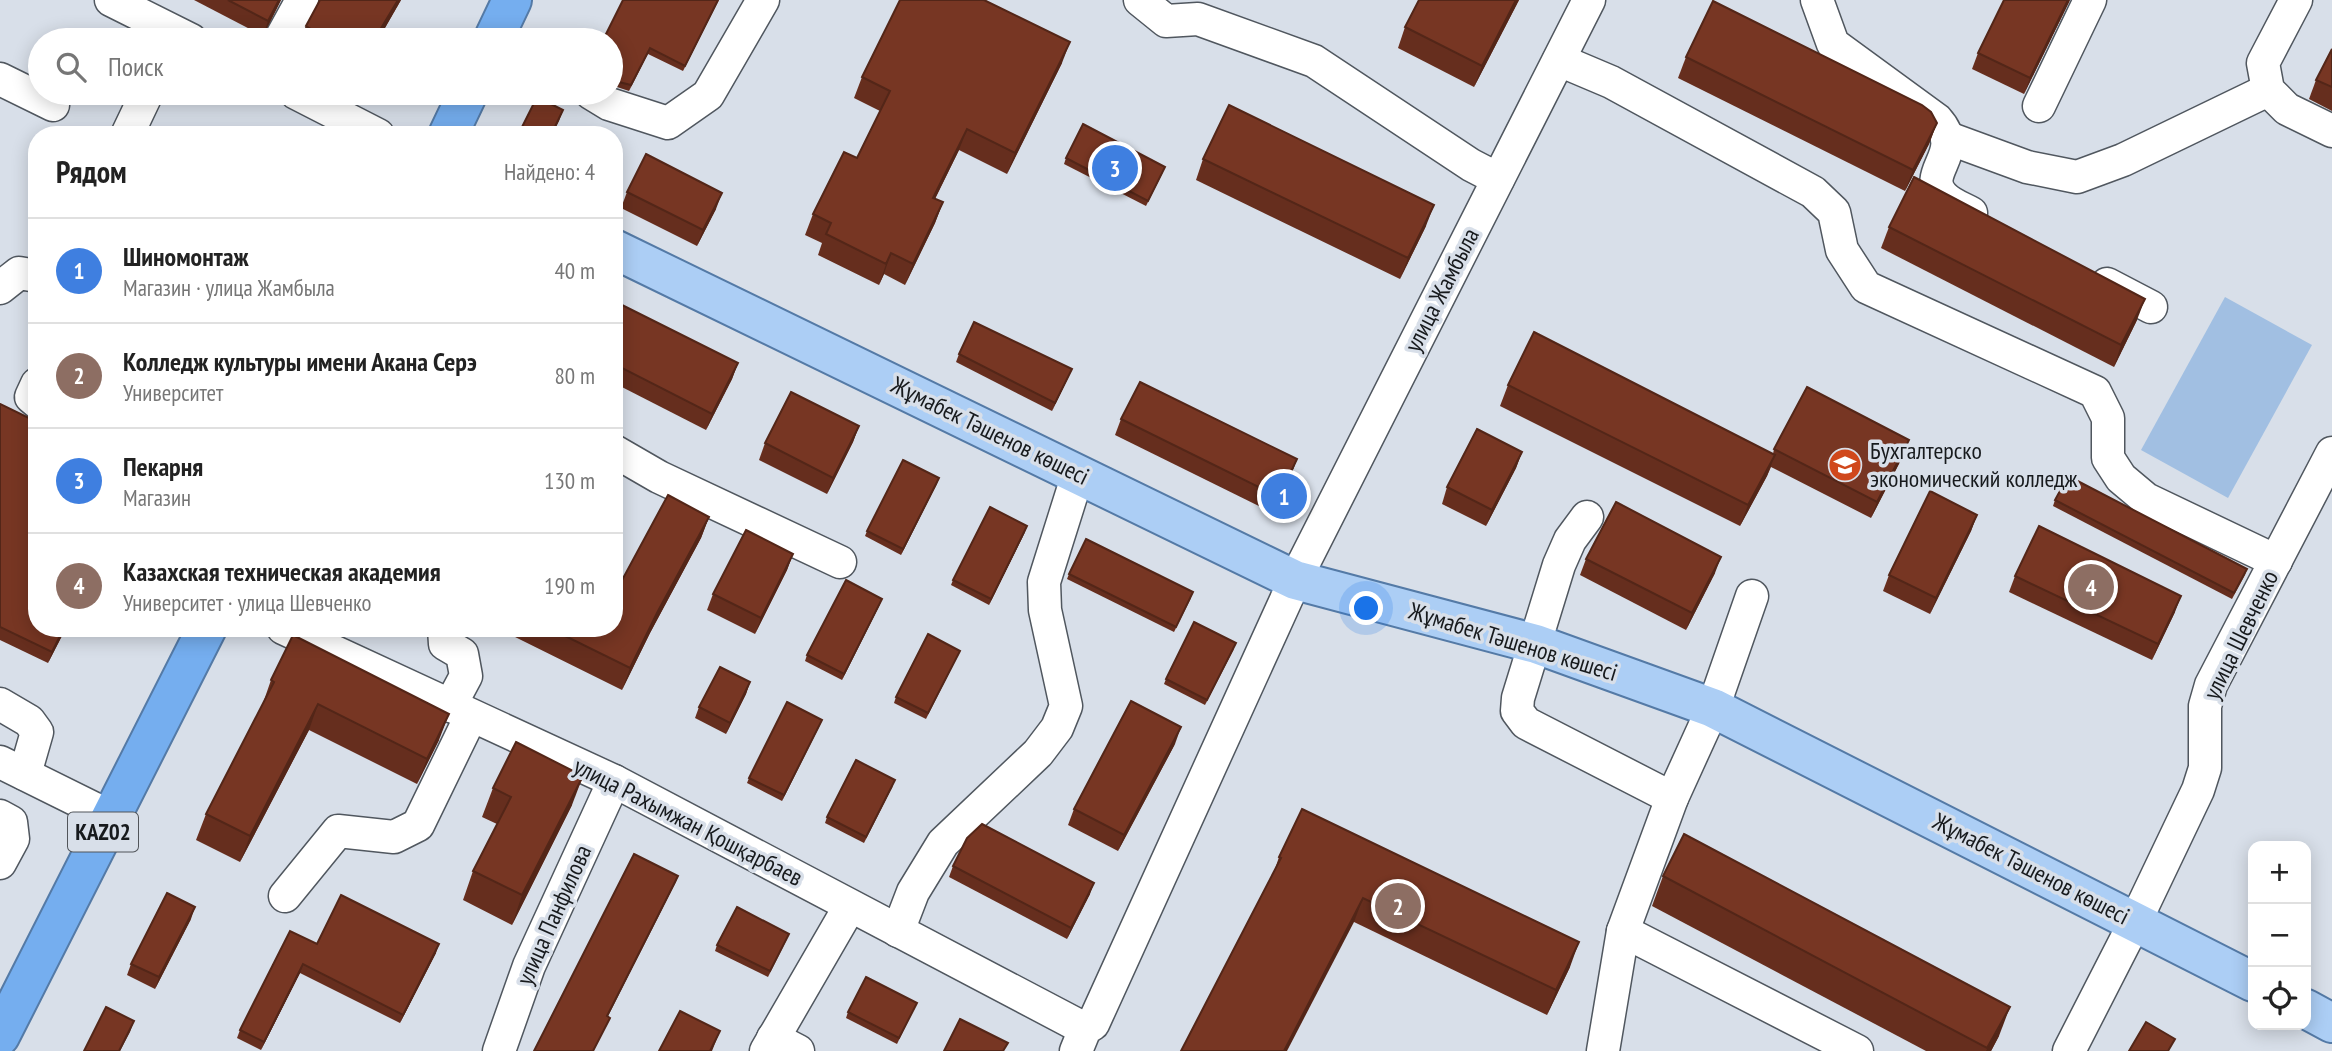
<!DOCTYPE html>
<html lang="ru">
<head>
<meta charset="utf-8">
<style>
	:root { --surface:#fff; --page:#f6f6f6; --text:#222; --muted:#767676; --line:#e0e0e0; --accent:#111827 }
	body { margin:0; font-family:"PT Sans Narrow",sans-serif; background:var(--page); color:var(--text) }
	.controls { position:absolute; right:21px; bottom:21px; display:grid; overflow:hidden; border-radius:14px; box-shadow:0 4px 18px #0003 }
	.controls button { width:63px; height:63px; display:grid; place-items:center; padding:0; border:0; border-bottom:2px solid var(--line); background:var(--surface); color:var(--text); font:35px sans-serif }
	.you { position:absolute; left:1367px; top:609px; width:24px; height:24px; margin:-18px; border:5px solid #fff; border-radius:50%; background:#1a73e8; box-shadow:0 0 0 10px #1a73e833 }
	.badge { display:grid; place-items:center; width:46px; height:46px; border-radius:50%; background:var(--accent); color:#fff; font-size:23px; font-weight:700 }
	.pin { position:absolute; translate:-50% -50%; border:4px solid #fff; box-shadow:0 2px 7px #0006 }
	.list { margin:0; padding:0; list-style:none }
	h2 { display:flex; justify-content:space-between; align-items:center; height:91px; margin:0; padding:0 28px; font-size:30px }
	h2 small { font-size:23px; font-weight:400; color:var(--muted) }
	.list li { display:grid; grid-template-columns:46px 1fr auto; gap:21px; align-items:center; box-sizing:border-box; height:105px; padding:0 28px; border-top:2px solid var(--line) }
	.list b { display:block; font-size:26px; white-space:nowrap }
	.list p { margin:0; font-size:23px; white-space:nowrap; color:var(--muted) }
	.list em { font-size:23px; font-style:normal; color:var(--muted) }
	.icon { flex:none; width:38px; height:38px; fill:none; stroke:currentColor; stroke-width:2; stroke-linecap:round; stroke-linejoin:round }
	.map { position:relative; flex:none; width:2332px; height:1051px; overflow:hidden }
	.search { position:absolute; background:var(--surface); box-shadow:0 4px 18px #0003; left:28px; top:28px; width:595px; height:77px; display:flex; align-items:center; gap:18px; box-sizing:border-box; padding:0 24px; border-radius:38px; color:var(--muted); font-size:26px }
	.panel { position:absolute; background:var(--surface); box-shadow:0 4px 18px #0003; left:28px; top:126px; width:595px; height:511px; border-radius:28px }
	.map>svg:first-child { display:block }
</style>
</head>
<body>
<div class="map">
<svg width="2332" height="1051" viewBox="0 0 2332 1051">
	<rect width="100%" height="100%" fill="#d8dfe9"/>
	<!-- park -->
	<path fill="#a1bfe2" d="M2225,297L2312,345L2228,498L2141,450Z"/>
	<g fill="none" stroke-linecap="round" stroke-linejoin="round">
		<defs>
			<g id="minor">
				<path d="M111,0L191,40"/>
				<path d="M1140,0L1166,21L1198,19L1314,61L1471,165L1498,179"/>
				<path d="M1817,0L1833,44L1937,120C1967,153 1920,172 1943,196C1950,204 1962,208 1971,213"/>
				<path d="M2296,0L2263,63L2268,90L2287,109L2332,131"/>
				<path d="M280,40L302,0"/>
				<path d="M1559,60L1611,82L1813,192L1834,212L1842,250L1866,287L2095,392L2108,418V458L2121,478L2146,499L2276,561"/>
				<path d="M0,79L53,105"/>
				<path d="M296,93L378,135"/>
				<path d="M591,93L609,104L668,123L708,95L763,0"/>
				<path d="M2039,106L2090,0"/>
				<path d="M127,135L147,93"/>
				<path d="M1948,138L2027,167L2077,177L2123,160L2268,90"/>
				<path d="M2107,284L2151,307"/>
				<path d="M0,288L19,273L37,276"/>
				<path d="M37,384L31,397L37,402"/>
				<path d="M614,451L659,477L840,562"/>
				<path d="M1587,517L1570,540L1559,565L1518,698L1517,711L1526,723L1672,798"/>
				<path d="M283,628L614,781L1085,1029"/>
				<path d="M444,628L445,644L462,654L466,676L450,706"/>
				<path d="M0,704L29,721L37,732L25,774"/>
				<path d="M0,762L101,812"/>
				<path d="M0,816L11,822L13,839L0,863"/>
				<path d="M285,896L338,831L394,837L418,825L471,716"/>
				<path d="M898,931L913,892L943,843L1038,753L1057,728L1066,706L1045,610L1044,582L1078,474"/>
				<path d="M1623,931L1857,1051"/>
				<path d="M773,1038L798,1051"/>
				<path d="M499,1051L529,966L614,781"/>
				<path d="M766,1051L850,906"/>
				<path d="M1076,1051L1085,1029L1093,1024L1098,1013L1295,580L1589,0"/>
				<path d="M1603,1051L1623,931L1672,798L1713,708L1752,596"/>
				<path d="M2069,1051L2135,922L2198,790L2205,768V706L2211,685L2332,453"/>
			</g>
			<g id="major">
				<path d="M614,249L1295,580L1536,644L1713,708L2253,982"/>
				<path d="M2306,1009L2332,1023"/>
			</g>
			<g id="highway">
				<path d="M493,40L512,0"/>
				<path d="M448,135L468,93"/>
				<path d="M0,1036L207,628"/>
			</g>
		</defs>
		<!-- minor casing -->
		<use href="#minor" stroke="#50575f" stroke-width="35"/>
		<!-- major casing -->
		<use href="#major" stroke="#547aa6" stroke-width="42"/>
		<!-- highway casing -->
		<use href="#highway" stroke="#547aa6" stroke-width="42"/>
		<!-- minor -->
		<use href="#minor" stroke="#fff" stroke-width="32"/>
		<!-- major -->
		<use href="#major" stroke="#accef5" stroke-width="38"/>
		<!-- highway -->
		<use href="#highway" stroke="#75aeef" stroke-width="38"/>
	</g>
	<!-- wall -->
	<g fill="#662e1e">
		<path d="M194,0H281L263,36Z"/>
		<path d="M401,0L378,40H301L306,26Z"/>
		<path d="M719,0L683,71L648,54L629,91L617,87L611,84V40Z"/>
		<path d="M1519,0L1474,87L1398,48L1405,27Z"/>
		<path d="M2070,0L2024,94L1972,69L1978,53Z"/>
		<path d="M2332,49V111L2309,99L2316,80Z"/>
		<path d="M1686,57L1937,123L1929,144L1905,191L1678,78Z"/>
		<path d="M1062,63L1007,174L959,150L935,199L943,202L935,223L905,285L884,274L879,285L818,255L822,243L805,235L813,214L857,158L880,111L854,98L862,77Z"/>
		<path d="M1066,158L1163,172L1146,206L1064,164Z"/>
		<path d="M1203,159L1426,226L1400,279L1196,180Z"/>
		<path d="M627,192L716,209L697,246L621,208Z"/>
		<path d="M1889,227L2137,320L2114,367L1881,248Z"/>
		<path d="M614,301L738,363L732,379L706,430L614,383Z"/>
		<path d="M959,354L1072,369L1052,411L956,362Z"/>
		<path d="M1508,385L1773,454L1774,449L1903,456L1871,518L1771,467L1767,476L1740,526L1500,406Z"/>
		<path d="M0,404L34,439L66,628L48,663L0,640Z"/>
		<path d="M1121,419L1297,459L1291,475L1273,513L1115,435Z"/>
		<path d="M859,426L853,442L827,494L759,460L765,443Z"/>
		<path d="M1522,452L1516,468L1486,526L1442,504L1447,487Z"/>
		<path d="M939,478L901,555L865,536L867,531Z"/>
		<path d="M2055,500L2247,569L2245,575L2232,599L2053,506Z"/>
		<path d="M1977,515L1971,531L1930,614L1883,591L1889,575Z"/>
		<path d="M709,517L701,538L650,633L622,690L497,628H614Z"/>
		<path d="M1025,532L989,605L951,585L953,580Z"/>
		<path d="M793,554L787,570L755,634L707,610L713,594Z"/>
		<path d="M1586,559L1715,573L1686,630L1580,575Z"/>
		<path d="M1069,574L1191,598L1174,632L1067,579Z"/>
		<path d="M2015,576L2175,612L2152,660L2009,592Z"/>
		<path d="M880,604L842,680L805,661L807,655Z"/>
		<path d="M1234,649L1205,705L1164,684L1166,679Z"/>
		<path d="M960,651L926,719L894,703L896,697Z"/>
		<path d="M271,680L439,740L417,784L309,730L240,862L196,840L206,814L262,706Z"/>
		<path d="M750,682L746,694L726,734L695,718L699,707Z"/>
		<path d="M822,720L782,801L747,783L749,778Z"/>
		<path d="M1175,744L1118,851L1068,825L1074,809Z"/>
		<path d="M893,786L864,843L825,823L827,817Z"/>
		<path d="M493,788L572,805L512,925L463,900L473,871L497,824L482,817Z"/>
		<path d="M1279,857L1570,967L1547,1015L1354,922L1274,872Z"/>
		<path d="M953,866L1090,894L1067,939L949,877Z"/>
		<path d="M1663,876L1999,1036L1991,1051H1926L1652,906Z"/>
		<path d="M191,919L155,989L127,975L131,964Z"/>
		<path d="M787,939L768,977L715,951L717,945Z"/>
		<path d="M317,944L436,953L400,1023L300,973L261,1050L237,1038L240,1030Z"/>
		<path d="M917,1003L897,1044L846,1018L848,1012Z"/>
	</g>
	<!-- shaded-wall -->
	<g fill="#532618">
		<path d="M279,0H281L263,36L268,21Z"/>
		<path d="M398,0H401L378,40H374Z"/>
		<path d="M1516,0H1519L1474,87L1482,66Z"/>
		<path d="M2068,0H2070L2024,94L2030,78Z"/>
		<path d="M1070,42L1062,63L1007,174L1015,153Z"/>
		<path d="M563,110L559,121L552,135H551Z"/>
		<path d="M1937,123L1929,144L1905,191L1913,170Z"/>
		<path d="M967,129L959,150L925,219L933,198Z"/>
		<path d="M722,193L716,209L697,246L703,230Z"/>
		<path d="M943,202L935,223L905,285L913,264Z"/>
		<path d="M1434,205L1426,226L1400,279L1408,258Z"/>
		<path d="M891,253L884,274L879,285L886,264Z"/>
		<path d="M2145,299L2137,320L2114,367L2121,345Z"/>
		<path d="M738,363L732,379L706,430L712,414Z"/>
		<path d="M1072,369L1068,378L1052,411L1055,403Z"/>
		<path d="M859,426L853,442L827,494L833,478Z"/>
		<path d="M1909,440L1903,456L1871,518L1877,502Z"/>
		<path d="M1522,452L1516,468L1486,526L1492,510Z"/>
		<path d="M1775,455L1767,476L1740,526L1748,505Z"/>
		<path d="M1297,459L1291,475L1273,513L1279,497Z"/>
		<path d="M939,478L937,484L901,555L903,549Z"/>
		<path d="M1977,515L1971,531L1930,614L1936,598Z"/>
		<path d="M709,517L701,538L650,633L622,690L630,668L658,611Z"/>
		<path d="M1027,526L1025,532L989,605L991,599Z"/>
		<path d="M793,554L787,570L755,634L761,618Z"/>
		<path d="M1721,557L1715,573L1686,630L1692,613Z"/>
		<path d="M2181,596L2175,612L2152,660L2158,644Z"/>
		<path d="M882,599L880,604L842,680L844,674Z"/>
		<path d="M64,628H66L48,663L52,652Z"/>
		<path d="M750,682L746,694L726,734L730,723Z"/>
		<path d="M318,704L309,730L240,862L250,836Z"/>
		<path d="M449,714L439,740L417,784L427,759Z"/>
		<path d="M822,720L820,725L782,801L784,795Z"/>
		<path d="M1181,727L1175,744L1118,851L1124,835Z"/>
		<path d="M583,776L572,805L512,925L522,895Z"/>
		<path d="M678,876L676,882L605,1022L607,1016Z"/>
		<path d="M1094,883L1090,894L1067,939L1071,928Z"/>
		<path d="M1363,898L1354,922L1287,1051H1284Z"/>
		<path d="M195,907L191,919L155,989L159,977Z"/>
		<path d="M1579,942L1570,967L1547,1015L1556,990Z"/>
		<path d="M439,944L436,953L400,1023L403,1015Z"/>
		<path d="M303,964L300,973L261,1050L264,1042Z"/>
		<path d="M2010,1007L1999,1036L1991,1051H1986Z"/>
		<path d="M134,1021L130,1032L120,1051H119Z"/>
		<path d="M720,1031L712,1051H710Z"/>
	</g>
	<!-- building -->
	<g fill="#773623" stroke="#532618" stroke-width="2">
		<path d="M228,0H279L268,21Z"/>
		<path d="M320,0H398L374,40H329L306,26Z"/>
		<path d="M623,0H718L685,66L650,48L631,85L619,82L611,77V40H603Z"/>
		<path d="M900,0H984L1070,42L1015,153L967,129L933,198L943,202L913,264L891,253L886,264L826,234L831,223L813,214L844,152L857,158L890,91L862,77Z"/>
		<path d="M1419,0H1516L1482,66L1405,27Z"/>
		<path d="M2004,0H2068L2030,78L1978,53Z"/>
		<path d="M1713,1L1922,105L1931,112L1937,123L1913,170L1686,57Z"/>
		<path d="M2332,49V87L2316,80Z"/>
		<path d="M537,97L563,110L551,135H518Z"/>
		<path d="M1229,105L1434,205L1408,258L1203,159Z"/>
		<path d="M1083,124L1165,167L1148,201L1066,158Z"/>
		<path d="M646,154L722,193L703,230L627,192Z"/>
		<path d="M1914,177L2145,299L2121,345L1889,227Z"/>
		<path d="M614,301L738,363L712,414L614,364Z"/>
		<path d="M974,322L1072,369L1055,403L959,354Z"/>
		<path d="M1534,332L1775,455L1748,505L1508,385Z"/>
		<path d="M1140,382L1297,459L1279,497L1121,419Z"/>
		<path d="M1807,387L1909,440L1877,502L1774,449Z"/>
		<path d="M791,392L859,426L833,478L765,443Z"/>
		<path d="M0,404L37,422V431L33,438L37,440V628H64L52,652L0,627Z"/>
		<path d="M1477,429L1522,452L1492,510L1447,487Z"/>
		<path d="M903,460L939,478L903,549L867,531Z"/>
		<path d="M2068,476L2247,569L2234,593L2055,500Z"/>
		<path d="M1930,491L1977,515L1936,598L1889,575Z"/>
		<path d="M668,495L709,517L658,611L630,668L549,628H614V595Z"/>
		<path d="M1616,502L1721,557L1692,613L1586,559Z"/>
		<path d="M990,507L1027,526L991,599L953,580Z"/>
		<path d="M2039,526L2181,596L2158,644L2015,576Z"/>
		<path d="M746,530L793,554L761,618L713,594Z"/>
		<path d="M1086,539L1193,592L1176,627L1069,574Z"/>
		<path d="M846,580L882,599L844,674L807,655Z"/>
		<path d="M1194,622L1236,643L1207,700L1166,679Z"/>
		<path d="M928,634L960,651L928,713L896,697Z"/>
		<path d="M293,635L449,714L427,759L318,704L250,836L206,814L274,682L271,680Z"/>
		<path d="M720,667L750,682L730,723L699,707Z"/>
		<path d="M1131,701L1181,727L1124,835L1074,809Z"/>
		<path d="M787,702L822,720L784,795L749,778Z"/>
		<path d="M516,742L583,776L522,895L473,871L511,797L493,788Z"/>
		<path d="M856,760L895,780L866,837L827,817Z"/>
		<path d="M1302,809L1579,942L1556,990L1363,898L1284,1051H1181L1281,858L1279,857Z"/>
		<path d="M982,824L1094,883L1071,928L953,866L967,838Z"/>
		<path d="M1684,834L2010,1007L1987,1048L1663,876Z"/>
		<path d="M634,854L678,876L607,1016L610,1018L593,1051H534Z"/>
		<path d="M167,893L195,907L159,977L131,964Z"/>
		<path d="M341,895L439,944L403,1015L303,964L264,1042L240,1030L290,931L317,944Z"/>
		<path d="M737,907L789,934L770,971L717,945Z"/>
		<path d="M866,977L917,1003L899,1038L848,1012Z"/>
		<path d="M106,1007L134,1021L119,1051H84Z"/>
		<path d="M680,1011L720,1031L710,1051H659Z"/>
		<path d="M960,1019L1008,1043L1003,1051H944Z"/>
		<path d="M2146,1022L2175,1039L2168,1051H2129Z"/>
	</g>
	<!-- icons -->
	<defs>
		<symbol id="university-disc" viewBox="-11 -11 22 22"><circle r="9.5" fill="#d0481c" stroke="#d8dfe9"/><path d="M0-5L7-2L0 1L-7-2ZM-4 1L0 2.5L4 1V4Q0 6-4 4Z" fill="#fff"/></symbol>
	</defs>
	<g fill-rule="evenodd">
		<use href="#university-disc" x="1826" y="446" width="38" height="38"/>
	</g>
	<g text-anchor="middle" stroke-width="7" stroke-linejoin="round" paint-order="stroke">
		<!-- shield labels -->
		<rect fill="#d8dfe9" stroke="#51555a" stroke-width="2" x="68" y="812.5" width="70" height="39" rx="5"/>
		<g font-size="23" font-weight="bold" fill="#171a1d">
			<text x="103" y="840">KАZ02</text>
		</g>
		<!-- street labels -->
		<g font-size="24" fill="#171a1d" stroke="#d8dfe9">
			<text transform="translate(1442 290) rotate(-63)" y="8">улица Жамбыла</text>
			<text transform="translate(990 431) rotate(26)" y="8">Жұмабек Тәшенов көшесі</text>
			<text transform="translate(2241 635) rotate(-64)" y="8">улица Шевченко</text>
			<text transform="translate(1513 642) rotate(17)" y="8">Жұмабек Тәшенов көшесі</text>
			<text transform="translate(688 822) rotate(27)" y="8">улица Рахымжан Қошқарбаев</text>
			<text transform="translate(2031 869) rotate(27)" y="8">Жұмабек Тәшенов көшесі</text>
			<text transform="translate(554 915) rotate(-66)" y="8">улица Панфилова</text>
		</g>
		<!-- poi labels -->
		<g font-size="24" fill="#171a1d" stroke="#d8dfe9" text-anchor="start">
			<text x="1870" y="459">Бухгалтерско<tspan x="1870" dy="28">экономический колледж</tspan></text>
		</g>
	</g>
</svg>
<div class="controls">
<button>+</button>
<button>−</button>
<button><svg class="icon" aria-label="locate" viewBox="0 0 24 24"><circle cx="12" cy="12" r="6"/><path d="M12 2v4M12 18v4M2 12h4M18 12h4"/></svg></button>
</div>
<div class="you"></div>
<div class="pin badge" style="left:1284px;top:496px;background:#3f7fe0">1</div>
<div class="pin badge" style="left:1398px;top:906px;background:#8d6e63">2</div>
<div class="pin badge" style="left:1115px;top:168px;background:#3f7fe0">3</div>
<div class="pin badge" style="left:2091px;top:587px;background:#8d6e63">4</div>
<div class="search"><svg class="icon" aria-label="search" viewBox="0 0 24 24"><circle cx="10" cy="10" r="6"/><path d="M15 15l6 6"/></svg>Поиск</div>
<section class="panel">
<h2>Рядом<small>Найдено: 4</small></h2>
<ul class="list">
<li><span class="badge" style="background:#3f7fe0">1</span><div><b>Шиномонтаж</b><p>Магазин · улица Жамбыла</p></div><em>40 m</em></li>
<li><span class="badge" style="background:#8d6e63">2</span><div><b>Колледж культуры имени Акана Серэ</b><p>Университет</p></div><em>80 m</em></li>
<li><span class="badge" style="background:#3f7fe0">3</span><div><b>Пекарня</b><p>Магазин</p></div><em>130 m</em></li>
<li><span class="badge" style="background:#8d6e63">4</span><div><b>Казахская техническая академия</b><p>Университет · улица Шевченко</p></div><em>190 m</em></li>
</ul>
</section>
</div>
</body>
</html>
